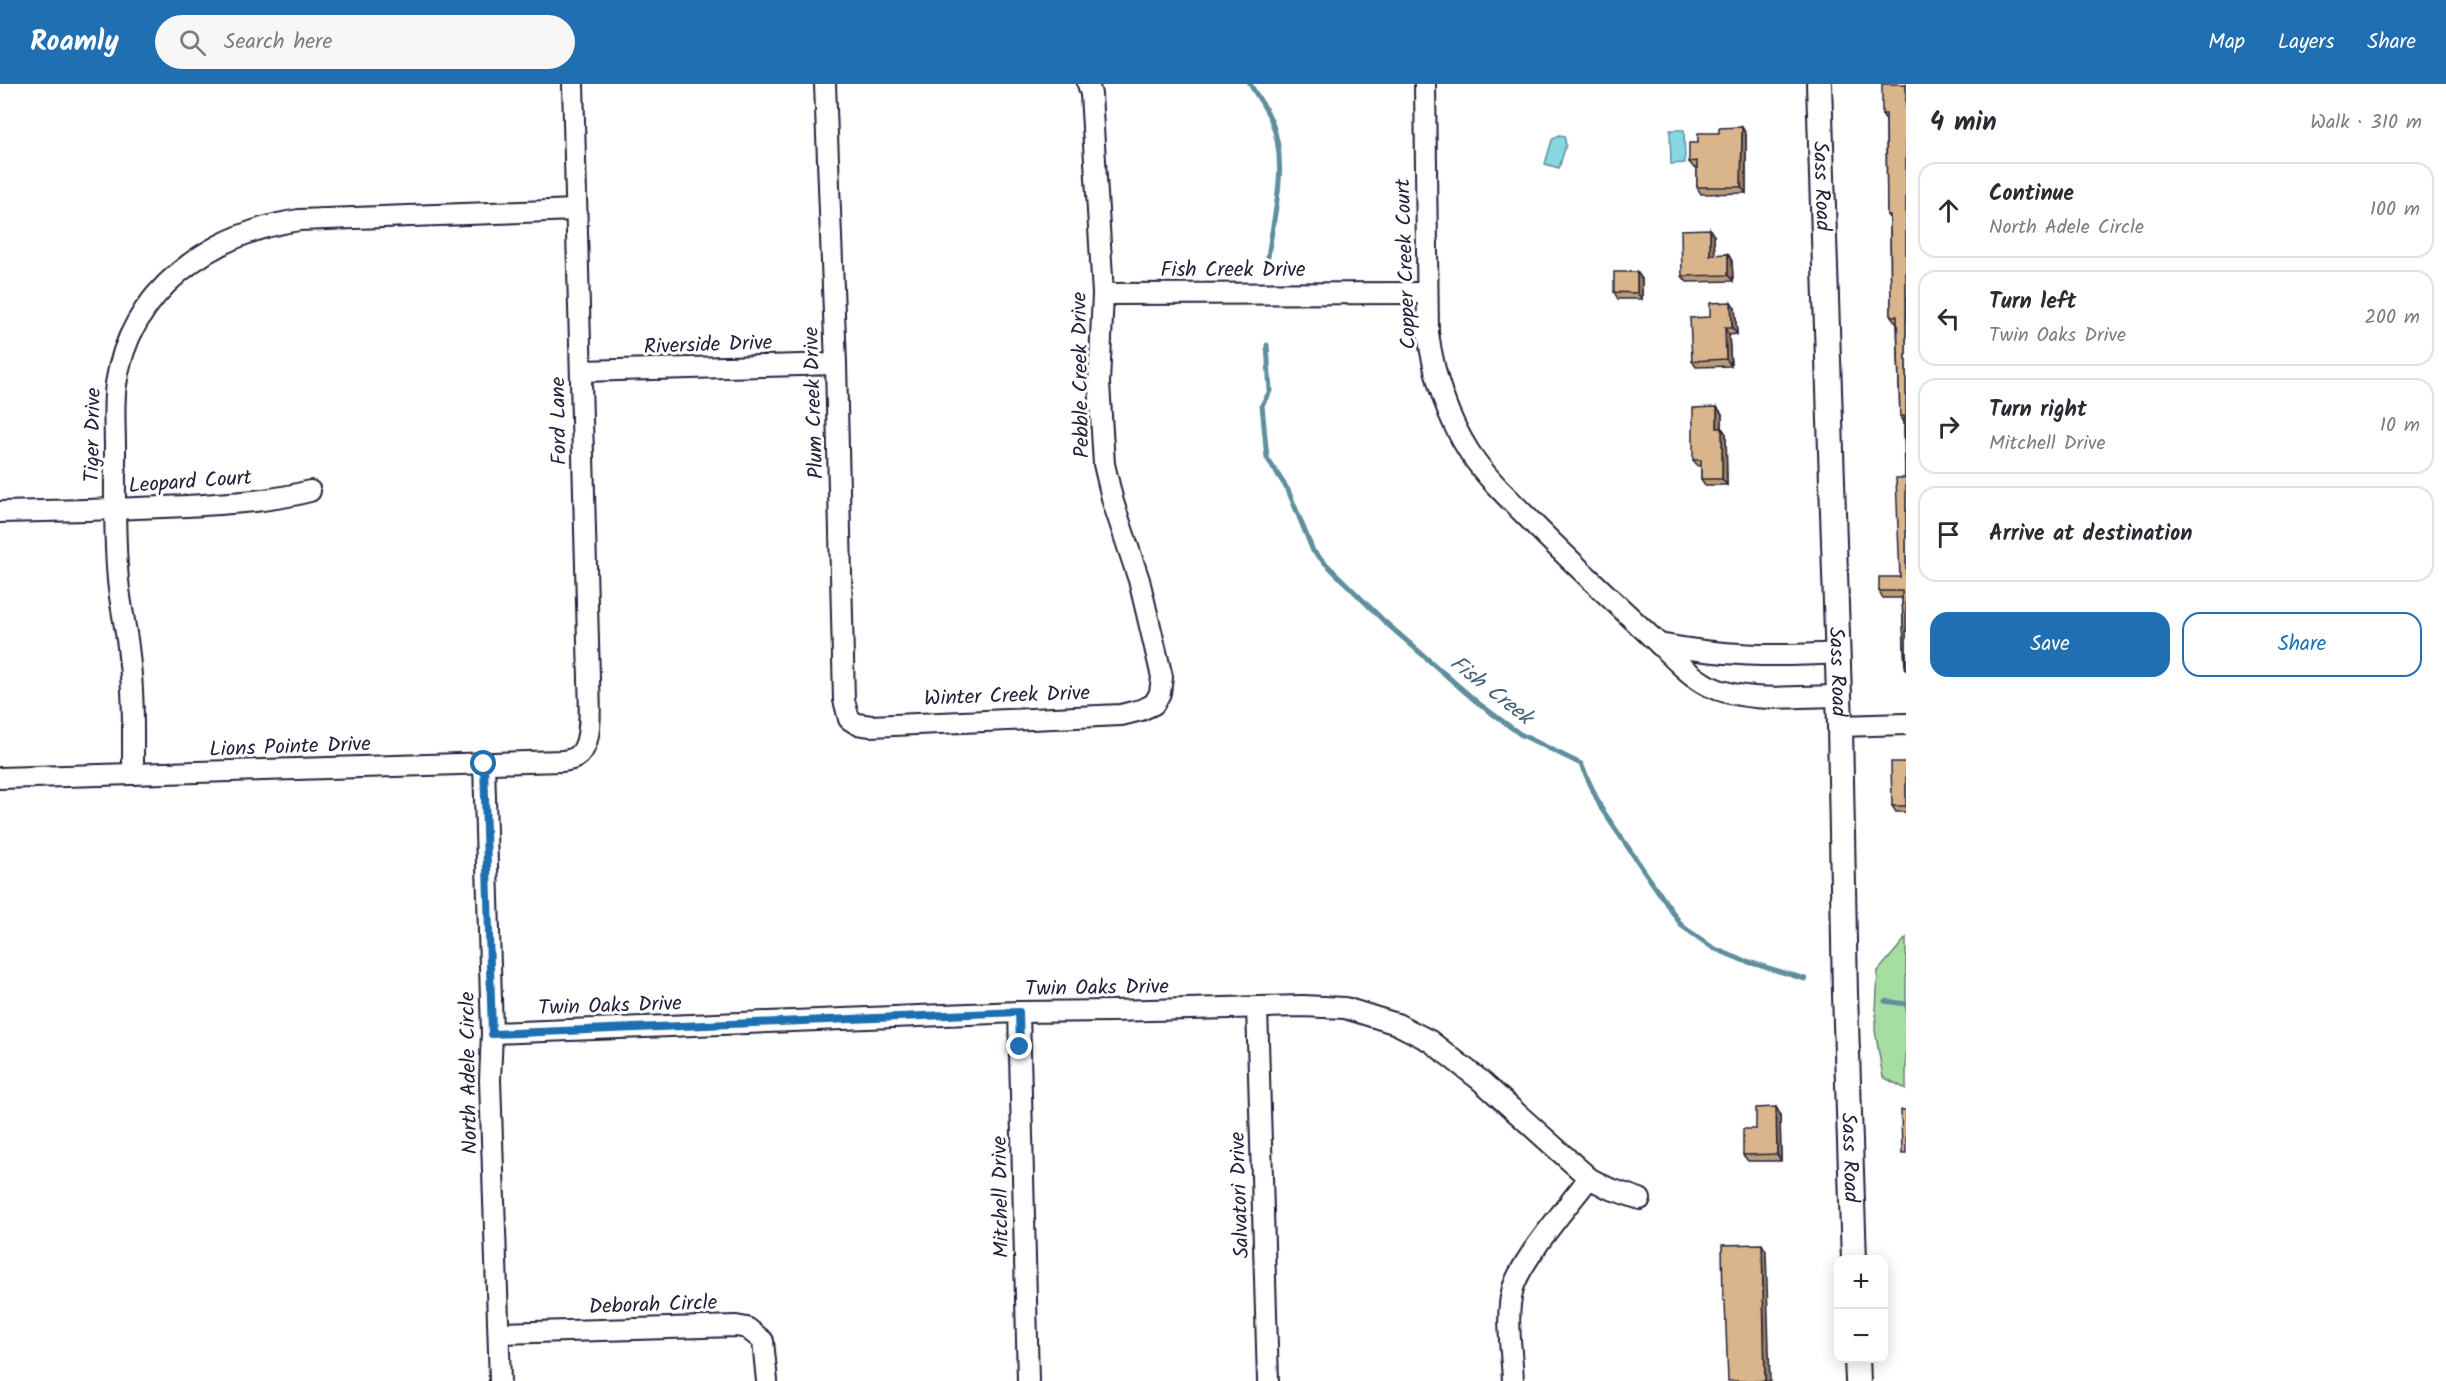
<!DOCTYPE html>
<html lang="en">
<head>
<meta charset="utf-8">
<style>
	:root { --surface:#fff; --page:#f7f7f7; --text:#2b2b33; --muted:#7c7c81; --line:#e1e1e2; --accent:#1f6fb2 }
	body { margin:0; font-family:Kalam,sans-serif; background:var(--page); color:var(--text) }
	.controls { position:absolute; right:18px; bottom:18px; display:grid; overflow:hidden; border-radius:12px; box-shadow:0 3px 15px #0003 }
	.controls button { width:54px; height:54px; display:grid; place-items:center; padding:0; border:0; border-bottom:2px solid var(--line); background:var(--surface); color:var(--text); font:30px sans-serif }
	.stop { position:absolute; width:18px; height:18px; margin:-14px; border:4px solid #1f6fb2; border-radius:50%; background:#fff }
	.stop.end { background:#1f6fb2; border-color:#fff; box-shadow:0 2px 6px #0008 }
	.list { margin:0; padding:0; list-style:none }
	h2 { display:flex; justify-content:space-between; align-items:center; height:78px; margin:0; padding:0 24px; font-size:26px }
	h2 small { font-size:20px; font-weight:400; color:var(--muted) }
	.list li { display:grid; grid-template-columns:39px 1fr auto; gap:18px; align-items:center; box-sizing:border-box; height:96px; margin:0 12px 12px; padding:0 12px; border:2px solid var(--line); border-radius:18px }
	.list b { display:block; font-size:22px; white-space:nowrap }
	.list p { margin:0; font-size:20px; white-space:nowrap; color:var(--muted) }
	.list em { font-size:20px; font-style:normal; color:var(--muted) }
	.actions { display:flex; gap:12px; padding:18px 24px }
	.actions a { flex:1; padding:14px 0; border:2px solid var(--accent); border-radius:18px; text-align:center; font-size:21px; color:var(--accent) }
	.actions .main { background:var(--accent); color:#fff }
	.icon { flex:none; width:33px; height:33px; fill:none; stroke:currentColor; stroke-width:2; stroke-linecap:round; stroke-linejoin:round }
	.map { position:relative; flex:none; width:1906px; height:1297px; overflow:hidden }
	header { display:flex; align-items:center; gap:36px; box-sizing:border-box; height:84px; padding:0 30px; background:var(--accent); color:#fff }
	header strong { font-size:28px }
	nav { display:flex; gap:33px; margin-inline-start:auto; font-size:21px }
	.search { width:420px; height:54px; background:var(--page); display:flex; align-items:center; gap:15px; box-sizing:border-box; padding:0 21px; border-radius:33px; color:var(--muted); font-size:22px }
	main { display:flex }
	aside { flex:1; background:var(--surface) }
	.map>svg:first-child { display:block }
</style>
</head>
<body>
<header>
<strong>Roamly</strong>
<div class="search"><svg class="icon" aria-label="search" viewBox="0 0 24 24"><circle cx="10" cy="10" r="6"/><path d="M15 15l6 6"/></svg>Search here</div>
<nav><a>Map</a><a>Layers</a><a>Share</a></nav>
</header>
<main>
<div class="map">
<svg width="1906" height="1297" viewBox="0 0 1906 1297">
	<rect width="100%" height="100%" fill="#fff"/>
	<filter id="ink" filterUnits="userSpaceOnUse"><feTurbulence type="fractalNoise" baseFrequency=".0167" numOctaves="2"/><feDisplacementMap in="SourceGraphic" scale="12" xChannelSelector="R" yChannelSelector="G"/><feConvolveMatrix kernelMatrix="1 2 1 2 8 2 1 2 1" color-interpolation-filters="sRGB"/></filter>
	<g filter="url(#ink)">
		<!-- green -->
		<path fill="#a6dea1" stroke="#64806e" stroke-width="1.5" d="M1906,854V1005L1883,993L1875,946L1878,887Z"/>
		<!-- water -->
		<g fill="#86d7e0" stroke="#5e8f9e" stroke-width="1.5">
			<path d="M1670,46H1684L1685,79L1671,80Z"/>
			<path d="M1559,51L1564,52L1566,61L1559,84L1545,80L1552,56Z"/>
		</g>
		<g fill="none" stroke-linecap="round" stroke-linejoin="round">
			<!-- stream -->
			<g stroke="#5e8f9e" stroke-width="5">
				<path d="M1250,0C1257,12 1266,24 1271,36C1289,80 1274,128 1268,173"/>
				<path d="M1267,261L1270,307L1262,321L1267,374L1288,406L1313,467L1385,538L1478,619L1520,650L1581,680L1601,724L1682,842L1713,864L1742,876L1805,895"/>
				<path d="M1885,917L1906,920"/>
			</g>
			<defs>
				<g id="minor">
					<path d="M825,0L836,280L844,616L849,635L857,640L871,642L1121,631L1141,626L1154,620L1160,609L1162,593L1139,496L1113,418L1104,380L1099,299L1103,210L1091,10L1088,0"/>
					<path d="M1425,0L1428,249C1434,292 1446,332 1470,369C1486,393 1507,413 1527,433C1570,477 1614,518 1659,560"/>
					<path d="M1103,210L1426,209"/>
					<path d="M582,287L836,280"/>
					<path d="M0,428C63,427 125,425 187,422C229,419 269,418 310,407"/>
					<path d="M1837,569C1773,573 1722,572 1659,560C1674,575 1690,592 1709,602C1747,620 1798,612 1839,612"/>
					<path d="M1840,642L1906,640"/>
					<path d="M484,680L492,949L490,996L500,1297"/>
					<path d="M133,690C133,651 134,611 129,572C127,547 120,521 118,496C114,452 115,407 115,364C115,343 113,320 116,300C130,206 210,150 299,136L576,126"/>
					<path d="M0,694L562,677C568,676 574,676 579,671C594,658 589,613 589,594L573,0"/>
					<path d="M1257,923L1268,1297"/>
					<path d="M1019,928L1028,1297"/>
					<path d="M492,949L1019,928L1112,927L1303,922L1345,924L1397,940L1430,957L1480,996L1589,1094L1608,1104L1640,1115"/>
					<path d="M499,1249L736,1242L747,1244L763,1257L767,1297"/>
					<path d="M1513,1297C1512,1268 1505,1233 1513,1204C1523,1173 1568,1122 1589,1094"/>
				</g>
				<g id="tertiary">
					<path id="s1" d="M1819,0L1840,642L1845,910L1854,1176"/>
					<path d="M1857,1274L1858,1297"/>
				</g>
			</defs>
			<!-- minor casing -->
			<use href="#minor" stroke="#22223b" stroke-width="24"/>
			<!-- tertiary casing -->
			<use href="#tertiary" stroke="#22223b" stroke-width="28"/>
			<!-- minor -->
			<use href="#minor" stroke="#fff" stroke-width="20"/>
			<!-- tertiary -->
			<use href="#tertiary" stroke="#fff" stroke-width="24"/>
		</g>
		<!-- wall -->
		<g fill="#bb9c78" stroke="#22223b" stroke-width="1.5">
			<path d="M1906,0V587L1905,585L1902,514H1883L1879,507L1900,493L1905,394L1904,338L1900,332L1897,239H1896L1891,232L1890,135L1887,131L1886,36L1882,30Z"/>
			<path d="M1742,43L1746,50V109L1701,110L1697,103V84H1694L1689,78L1698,59L1719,49Z"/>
			<path d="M1714,152L1715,171L1728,170L1732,177L1733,197L1687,198L1682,192Z"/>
			<path d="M1637,188L1642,195V215H1618L1614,208Z"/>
			<path d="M1731,218L1735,224L1737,250L1729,251L1731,282L1696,283L1692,277L1710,233Z"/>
			<path d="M1717,323L1722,330V344L1726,350L1727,401H1705L1701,395V382H1698L1693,376Z"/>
			<path d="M1906,678V728H1896L1892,722Z"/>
			<path d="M1776,1023L1780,1030L1781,1077H1748L1743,1071Z"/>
		</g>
		<!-- shaded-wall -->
		<g fill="#997f62" stroke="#22223b" stroke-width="1.5">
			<path d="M1742,43L1746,50V109L1741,103Z"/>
			<path d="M1710,145L1714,152L1715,177L1710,171Z"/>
			<path d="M1728,170L1732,177L1733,197L1728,191Z"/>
			<path d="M1637,188L1642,195V215L1637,209Z"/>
			<path d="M1731,218L1735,224L1737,250L1732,244Z"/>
			<path d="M1725,244L1729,251L1731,282L1726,275Z"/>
			<path d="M1717,323L1722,330V350L1717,344Z"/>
			<path d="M1722,344L1726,350L1727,401L1722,395Z"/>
			<path d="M1776,1023L1780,1030L1781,1077L1777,1070Z"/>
			<path d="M1762,1160L1766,1167L1770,1297H1765Z"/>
		</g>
		<!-- building -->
		<g fill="#dab58c" stroke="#22223b" stroke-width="1.5">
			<path d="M1882,0H1906V585H1905L1902,507H1879V493H1900L1896,394H1905L1904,332H1900L1897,232H1891L1890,131H1887L1886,30H1882Z"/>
			<path d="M1742,43L1741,103H1697V77L1689,78V59H1698V49H1719V44Z"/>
			<path d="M1710,145V171L1728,170V191L1682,192L1681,146Z"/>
			<path d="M1614,188H1637V209L1614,208Z"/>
			<path d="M1731,218L1732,244H1725L1726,275L1692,277L1690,234L1710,233V219Z"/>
			<path d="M1717,323V344H1722V395H1701V376H1693V324Z"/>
			<path d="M1891,678H1906V722H1892Z"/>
			<path d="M1776,1023L1777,1070L1743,1071V1045H1756V1024Z"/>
			<path d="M1901,1026H1906V1069L1902,1070Z"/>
			<path d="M1762,1160L1765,1297H1728L1725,1217H1723L1722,1161Z"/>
		</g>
	</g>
	<g fill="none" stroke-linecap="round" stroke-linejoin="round" filter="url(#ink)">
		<!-- route -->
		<path stroke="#1f6fb2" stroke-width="8" d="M484,680L492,950L1019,928L1020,963"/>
	</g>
	<g text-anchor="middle" stroke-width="6" stroke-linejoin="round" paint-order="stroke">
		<!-- street labels -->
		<g font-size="21" fill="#22223b" stroke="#fff">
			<text dy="7" stroke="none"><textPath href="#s1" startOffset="102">Sass Road</textPath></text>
			<text transform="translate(1405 180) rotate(-92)" y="7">Copper Creek Court</text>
			<text x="1233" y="192">Fish Creek Drive</text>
			<text transform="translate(708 260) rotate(-2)" y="7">Riverside Drive</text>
			<text transform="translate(1080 291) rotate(-91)" y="7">Pebble Creek Drive</text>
			<text transform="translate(813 319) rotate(-92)" y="7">Plum Creek Drive</text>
			<text transform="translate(558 337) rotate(-91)" y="7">Ford Lane</text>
			<text transform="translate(92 351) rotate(-89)" y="7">Tiger Drive</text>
			<text transform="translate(190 397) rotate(-4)" y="7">Leopard Court</text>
			<text dy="7" stroke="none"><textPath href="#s1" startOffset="588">Sass Road</textPath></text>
			<text transform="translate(1007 611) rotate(-2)" y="7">Winter Creek Drive</text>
			<text transform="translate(290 662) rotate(-2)" y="7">Lions Pointe Drive</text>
			<text transform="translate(1097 903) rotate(-1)" y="7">Twin Oaks Drive</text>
			<text transform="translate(610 921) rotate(-2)" y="7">Twin Oaks Drive</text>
			<text transform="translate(468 989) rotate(-91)" y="7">North Adele Circle</text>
			<text dy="7" stroke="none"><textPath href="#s1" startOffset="1074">Sass Road</textPath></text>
			<text transform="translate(1239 1111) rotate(-92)" y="7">Salvatori Drive</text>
			<text transform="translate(1000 1113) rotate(-91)" y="7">Mitchell Drive</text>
			<text transform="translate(653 1220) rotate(-2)" y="7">Deborah Circle</text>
		</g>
		<!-- water labels -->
		<g font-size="22" font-style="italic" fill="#456175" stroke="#fff">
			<text transform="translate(1492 605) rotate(38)" y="8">Fish Creek</text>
		</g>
	</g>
</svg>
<div class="controls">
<button>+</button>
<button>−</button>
</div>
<div class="stop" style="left:484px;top:680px"></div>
<div class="stop end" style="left:1020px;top:963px"></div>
</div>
<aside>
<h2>4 min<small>Walk · 310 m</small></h2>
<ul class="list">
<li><svg class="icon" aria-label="ahead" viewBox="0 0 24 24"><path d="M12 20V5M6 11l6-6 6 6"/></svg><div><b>Continue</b><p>North Adele Circle</p></div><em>100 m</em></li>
<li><svg class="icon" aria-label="left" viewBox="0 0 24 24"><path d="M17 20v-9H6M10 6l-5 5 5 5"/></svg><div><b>Turn left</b><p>Twin Oaks Drive</p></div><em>200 m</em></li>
<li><svg class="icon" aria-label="right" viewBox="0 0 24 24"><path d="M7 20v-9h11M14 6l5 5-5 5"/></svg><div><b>Turn right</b><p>Mitchell Drive</p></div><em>10 m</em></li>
<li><svg class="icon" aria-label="arrive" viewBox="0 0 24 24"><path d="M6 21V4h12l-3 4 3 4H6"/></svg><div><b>Arrive at destination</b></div></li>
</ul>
<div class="actions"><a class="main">Save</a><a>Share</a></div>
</aside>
</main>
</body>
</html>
